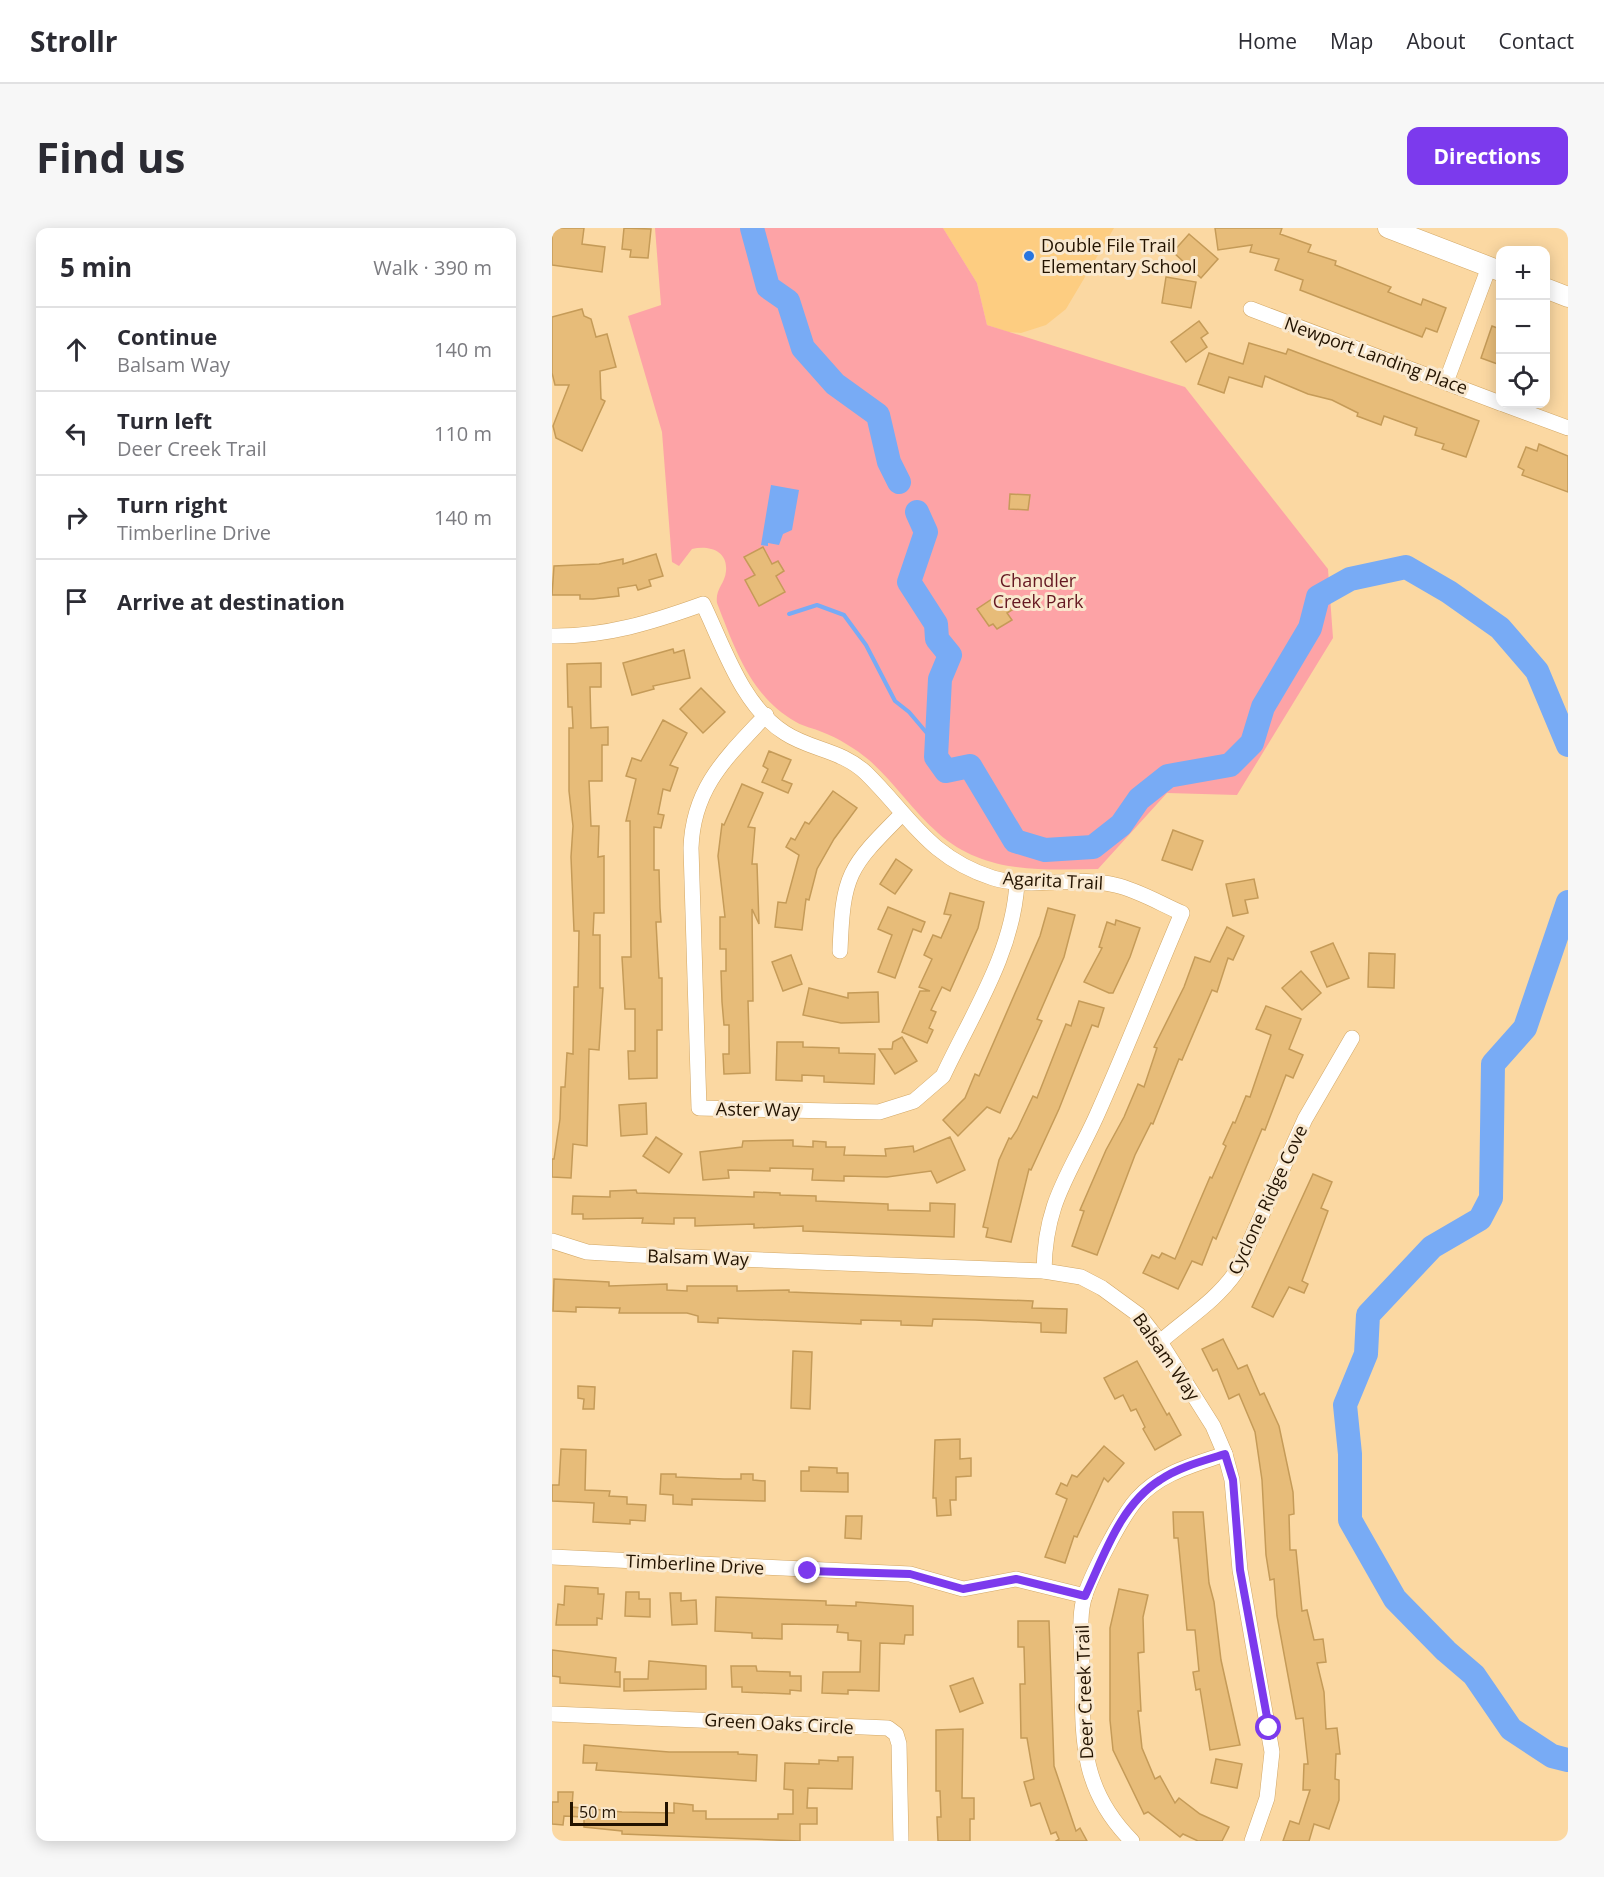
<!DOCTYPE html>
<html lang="en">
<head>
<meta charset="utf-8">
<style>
	:root { --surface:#fff; --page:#f7f7f7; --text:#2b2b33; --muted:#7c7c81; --line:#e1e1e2; --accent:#7c3aed }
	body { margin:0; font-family:"Open Sans",sans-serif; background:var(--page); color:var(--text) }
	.controls { position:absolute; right:18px; top:18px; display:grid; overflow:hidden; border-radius:12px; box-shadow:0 3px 15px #0003 }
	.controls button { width:54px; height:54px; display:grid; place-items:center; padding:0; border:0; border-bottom:2px solid var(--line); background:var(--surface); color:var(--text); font:30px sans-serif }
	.scale { position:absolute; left:18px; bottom:15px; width:98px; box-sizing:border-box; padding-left:6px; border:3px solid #231300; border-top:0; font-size:16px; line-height:21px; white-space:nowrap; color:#231300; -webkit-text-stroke:4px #f9e8ce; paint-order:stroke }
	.stop { position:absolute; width:18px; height:18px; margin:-14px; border:4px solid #7c3aed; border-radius:50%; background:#fff }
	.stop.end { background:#7c3aed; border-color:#fff; box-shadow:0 2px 6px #0008 }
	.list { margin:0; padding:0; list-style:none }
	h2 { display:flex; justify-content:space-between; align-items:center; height:78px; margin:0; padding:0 24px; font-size:26px }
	h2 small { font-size:20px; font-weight:400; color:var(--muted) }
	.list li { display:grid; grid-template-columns:39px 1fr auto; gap:18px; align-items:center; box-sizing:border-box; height:84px; padding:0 24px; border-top:2px solid var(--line) }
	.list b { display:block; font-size:22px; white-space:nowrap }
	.list p { margin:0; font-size:20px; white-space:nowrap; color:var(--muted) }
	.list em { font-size:20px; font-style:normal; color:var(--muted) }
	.icon { flex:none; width:33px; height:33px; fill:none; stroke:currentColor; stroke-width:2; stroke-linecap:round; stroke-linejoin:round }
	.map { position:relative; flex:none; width:1016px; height:1613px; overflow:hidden; border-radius:12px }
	header { display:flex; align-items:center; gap:36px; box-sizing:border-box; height:84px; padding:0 30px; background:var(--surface); border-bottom:2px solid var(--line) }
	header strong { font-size:28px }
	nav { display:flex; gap:33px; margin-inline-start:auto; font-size:21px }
	.intro { display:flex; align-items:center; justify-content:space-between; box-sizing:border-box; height:144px; padding:0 36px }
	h1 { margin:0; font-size:42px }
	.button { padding:15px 27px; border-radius:12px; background:var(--accent); color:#fff; font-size:21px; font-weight:700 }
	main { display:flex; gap:36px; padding:0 36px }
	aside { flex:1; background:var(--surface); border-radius:12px; box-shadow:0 3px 15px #0003 }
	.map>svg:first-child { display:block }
</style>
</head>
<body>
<header>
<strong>Strollr</strong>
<nav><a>Home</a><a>Map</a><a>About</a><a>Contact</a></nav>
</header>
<div class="intro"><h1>Find us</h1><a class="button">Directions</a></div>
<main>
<aside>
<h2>5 min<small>Walk · 390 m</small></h2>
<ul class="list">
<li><svg class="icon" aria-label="ahead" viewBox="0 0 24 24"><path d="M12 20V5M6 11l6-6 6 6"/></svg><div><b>Continue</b><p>Balsam Way</p></div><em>140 m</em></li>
<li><svg class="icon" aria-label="left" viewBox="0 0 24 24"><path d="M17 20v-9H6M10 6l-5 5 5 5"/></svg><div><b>Turn left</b><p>Deer Creek Trail</p></div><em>110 m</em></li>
<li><svg class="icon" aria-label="right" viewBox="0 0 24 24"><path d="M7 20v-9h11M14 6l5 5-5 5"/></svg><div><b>Turn right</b><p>Timberline Drive</p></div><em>140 m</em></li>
<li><svg class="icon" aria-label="arrive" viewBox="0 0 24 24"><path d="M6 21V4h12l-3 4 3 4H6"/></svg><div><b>Arrive at destination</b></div></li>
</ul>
</aside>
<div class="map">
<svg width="1016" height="1613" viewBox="0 0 1016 1613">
	<rect width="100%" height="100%" fill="#fbd8a2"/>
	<!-- built -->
	<path fill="#fdcd81" d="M391,0H562L514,81L494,97L469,105L456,104L435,97L425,55Z"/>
	<!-- green -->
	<path fill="#fda3a6" d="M103,0H391L425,55L435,97L633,159L776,341L781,410L685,567L615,565L546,641C489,642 432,646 386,605C361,583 342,554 317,532C304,521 286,510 270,504C262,500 252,499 244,494C199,469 183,421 165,375C163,361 173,356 174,343C176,322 156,317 140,321L127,338L120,334L110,204L76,88L109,77Z"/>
	<!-- water -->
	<path fill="#78abf5" d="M219,257L247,262L240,302L231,306L227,317L216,315V318L209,317Z"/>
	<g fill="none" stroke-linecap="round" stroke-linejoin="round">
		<!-- stream -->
		<path stroke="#78abf5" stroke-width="4" d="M237,386L265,377L292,387L314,417L343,473L357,484L385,517"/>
		<!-- river -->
		<g stroke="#78abf5" stroke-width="24">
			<path d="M200,0L216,59L236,73L251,120L283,156L326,187L337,234L347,254"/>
			<path d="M365,284L374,304L357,354L384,396L385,411L398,427L388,451L384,529L394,543L418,538L463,613L493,622L541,619L569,597L587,571L616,548L678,537L700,515L711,479L758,400L766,369L798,351L854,339L897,364L948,400L985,443L1016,517"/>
			<path d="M1016,674L973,800L941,836L939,970L928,991L880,1019L816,1087L814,1126L793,1177L798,1226V1292L843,1371L894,1423L922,1447L959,1501L1000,1528L1016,1532"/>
		</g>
	</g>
	<!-- building -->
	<g fill="#e7bc79" stroke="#c59b58" stroke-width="1.5">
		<path d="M0,0H32L30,16L53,19L50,44L0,37Z"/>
		<path d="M72,0L99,1L96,30L78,29L79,22L70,21Z"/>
		<path d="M663,0H730L728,6L759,17L756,24L784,33L783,37L839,59L836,64L869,77L871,71L894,80L885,104L874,100L870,109L748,62L751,52L723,42L727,31L698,24L700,17L666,22Z"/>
		<path d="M637,6L666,31L649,50L621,24Z"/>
		<path d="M614,49L644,54L639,80L610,75Z"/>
		<path d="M30,81L32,88L39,91L44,109L55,106L64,139L48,143L49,171L53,173L30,223L4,210L1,198L17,157H3L0,145V89Z"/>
		<path d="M647,93L656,105L649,110L655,119L634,134L619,114Z"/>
		<path d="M940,98L948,101V137L929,130Z"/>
		<path d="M697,115L734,126L736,121L927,193L914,229L890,221L892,216L863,207L865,200L832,188L829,197L805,188L806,185L780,172L756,166L713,148L710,159L677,149L672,165L646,156L657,125L691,136Z"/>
		<path d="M987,216L1016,228V264L970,247L972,242L966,239L974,219L985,223Z"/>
		<path d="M458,266L478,267L476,282L457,281Z"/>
		<path d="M211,319L220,336L226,333L232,343L224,348L233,364L207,378L193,352L203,347L192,329Z"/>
		<path d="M104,326L111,348L97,352L99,358L86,362L84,357L66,360L67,368L41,371H28V367H0L2,338L47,336L71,331V336Z"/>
		<path d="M449,365L460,382L455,385L460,392L445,401L441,396L437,398L425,381Z"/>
		<path d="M121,421L122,425L132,422L138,450L101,458L102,461L80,467L71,435Z"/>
		<path d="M49,435V459H38L39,500L56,499V517H50V553H37L39,598H47L46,629L52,628V685H42L41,707H48V760H51L47,822L37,821L35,918L21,916L19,950L0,949V931H2L8,891L9,859H13L15,825L21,826L22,759H26L27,703H22L19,629L21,598L17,563V500H21L20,479H16L15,436Z"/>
		<path d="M149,460L173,484L151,505L128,481Z"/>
		<path d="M111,492L135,505L118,537L126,540L118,563L111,561L106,586L112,587L109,600L102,599V642H107L108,680L109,694H104L107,750H110V802H105V850L77,851L76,823H83V781H73L70,729H79L78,593H74L84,551L74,548L80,530L89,533Z"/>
		<path d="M217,523L239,532L230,552L240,556L236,565L210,554L216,541L211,538Z"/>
		<path d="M190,556L211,565L196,599L203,600L200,636H205L207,696L200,681L201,773H196L198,845L172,846L171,826H177V797H172L170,774L169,743H174V721H168V689H173L166,628L170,596L172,597Z"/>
		<path d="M281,563L305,580L282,611L265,641L257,672L254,671L250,702L223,699L226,674L234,675L247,627L234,619L239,610L243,612L253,594L257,596Z"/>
		<path d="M621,602L651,613L640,642L610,632Z"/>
		<path d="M344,631L360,642L343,666L328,656Z"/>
		<path d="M702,651L706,670L693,672L696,685L681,688L674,656Z"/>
		<path d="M398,665L432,674L426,700L398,763L390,759L379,782L384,784L377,800L381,802L375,815L350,804L368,763H378L367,759L380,731L372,727L381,707L389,710L399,687L392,686Z"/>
		<path d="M336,679L373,694L369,704L361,701L343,750L326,744L340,707L326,701Z"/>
		<path d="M496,680L523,687L512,729L485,791L490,793L448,885L435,879L406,908L391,892L413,870L423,846L427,848L488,708Z"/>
		<path d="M564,692L588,700L578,729L561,765H557L532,754L550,720L547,719L555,694L563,697Z"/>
		<path d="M675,699L692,708L681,732L676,730L665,764L660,762L630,832L627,831L601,896L599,895L583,927L545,1027L520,1018L532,983L528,982L554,922L572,889L586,856L592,859L605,820L602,819L632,759L643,729L658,734Z"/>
		<path d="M781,715L797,750L775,759L759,724Z"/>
		<path d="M817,725L843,726L842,760L816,759Z"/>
		<path d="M239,727L250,756L231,763L220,734Z"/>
		<path d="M749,743L769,765L750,782L730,760Z"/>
		<path d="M257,760L296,770V765L326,764L327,794L289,795L251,787Z"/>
		<path d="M527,773L552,780L546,799L540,797L507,881L479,942L477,941L459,1014L434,1009L436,1000L431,999L447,932L457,910L459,911L465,902L481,868L485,870L514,796L519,798Z"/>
		<path d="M714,778L749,791L737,821L751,827L741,850L734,847L713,902L710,901L664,1011L661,1009L650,1037L640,1033L626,1061L591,1045L600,1027L607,1030L610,1025L623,1031L658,949L660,950L674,918L671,916L681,894L683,895L694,868L698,869L719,807L704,801Z"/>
		<path d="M350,809L365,833L343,846L327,821H340L341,814Z"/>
		<path d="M225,814H251V819L287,820V825L323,826L322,856L272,854V848L250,847V853L224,852Z"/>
		<path d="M94,875L95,906L69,908L67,877Z"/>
		<path d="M104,909L130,926L117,945L91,928Z"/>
		<path d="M398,909L413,942L385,955L379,943L335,949L292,948V953L260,952L261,941L218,940V943L176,942L177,950L151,952L148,924L190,919L191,913L241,912V918L261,919V913L274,914V919H293L292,927L334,928L333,921L361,918L362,924Z"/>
		<path d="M761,946L780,954L769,980L776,983L750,1053L756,1056L752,1065L737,1059L721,1089L700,1079Z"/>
		<path d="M84,962L85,965L202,969V964L228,965V967L264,968V973L336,976V982L378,983V975L403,976L402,1009L251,1003V998L202,1000V996L143,998V990H122V996L90,995L91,990L31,991V986H20L21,968L58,969V963Z"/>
		<path d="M2,1051L57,1054V1058L115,1056V1062L135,1063V1058H185V1063L237,1062V1064L481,1073L480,1080L515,1081L514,1105L489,1104V1095L423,1092L381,1091L380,1098L349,1097V1093L309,1092V1096L166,1090V1095L146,1094V1088L135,1085H67L68,1080L24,1079V1084L1,1083Z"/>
		<path d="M671,1111L686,1141L695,1137L708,1167L712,1165L727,1198L741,1264L742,1286L737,1287L738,1322H744L750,1383L755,1382L762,1412L771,1411L774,1434L765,1435L772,1464L774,1501L785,1500L788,1526H784L783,1551L787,1552V1572L777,1601L762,1596L757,1613H731L738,1593L747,1596L758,1562H751L752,1536H756L751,1490L744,1491L725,1388L722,1351L718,1352L714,1327L710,1252L703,1204L687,1166L677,1171L665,1141L661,1143L650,1121Z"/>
		<path d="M241,1123L260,1124L258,1181L239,1180Z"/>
		<path d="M585,1133L615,1187L617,1185L629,1207L603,1222L591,1201L593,1199L584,1181L579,1183L571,1167L563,1171L552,1150Z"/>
		<path d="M26,1158L43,1159L42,1181H31L32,1171L26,1170Z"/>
		<path d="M408,1211V1231L419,1230V1248L404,1249V1272H398L399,1287L385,1288L384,1270H381L383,1212Z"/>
		<path d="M552,1218L572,1235L556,1254L552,1250L525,1309L522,1308L513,1335L493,1329L515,1271L504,1266L509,1255L515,1258L520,1247L525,1249Z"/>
		<path d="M9,1221L34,1222L33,1262L58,1263L57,1268L75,1269V1276L94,1277L93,1293L78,1292V1296L41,1294L42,1275L0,1273V1257H7Z"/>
		<path d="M257,1239L285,1240V1245H296V1264L249,1263V1243H257Z"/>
		<path d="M109,1246H124V1249L172,1251H189V1246H201V1252L213,1253V1273L140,1271V1277L121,1276V1267L108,1266Z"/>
		<path d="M621,1284H651L657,1355L662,1374L669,1432L688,1517L658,1522L648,1461L644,1462L641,1444L647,1443L643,1402H635L626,1310H622Z"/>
		<path d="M294,1288H310L309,1311L293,1310Z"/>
		<path d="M13,1358L46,1360V1366H52L50,1391L45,1390V1397H4L6,1376L12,1377Z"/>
		<path d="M567,1361L596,1367L591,1389L592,1424L586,1425L589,1483H586L590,1520L603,1551L608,1548L623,1575L627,1570L648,1586L677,1599L670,1613H646L631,1606L628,1609L596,1584L592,1586L561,1522L558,1492V1400Z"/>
		<path d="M74,1364H87V1371H98V1389L73,1388Z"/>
		<path d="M118,1365H129V1373L144,1372L145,1396L120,1397Z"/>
		<path d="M164,1369L274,1373V1377L304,1378V1374L361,1378V1407H353L352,1416L328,1415L327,1463L296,1462V1466L270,1465L271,1444H308L309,1413L296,1412V1405L285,1404L286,1397L230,1396V1411L200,1410V1405L163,1403Z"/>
		<path d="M466,1393H497L502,1538L524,1603L528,1600L535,1613H504L507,1611L504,1604L499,1606L488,1575L479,1578L472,1554L482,1551L475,1510H469L468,1456H473L472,1419H466Z"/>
		<path d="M0,1422L64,1430L63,1444H68V1459L8,1455V1449L0,1448Z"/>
		<path d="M97,1433L154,1438V1461L72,1463V1451H96Z"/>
		<path d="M179,1438H204L205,1443L238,1444V1448H249V1463L238,1462V1466L190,1464V1459H180Z"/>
		<path d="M421,1450L431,1475L408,1484L398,1458Z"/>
		<path d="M411,1501L410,1570H422V1591H418V1613H386L385,1589H389L388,1563H384V1502Z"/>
		<path d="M32,1517L117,1524H186V1526L205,1527L204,1553L44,1542L45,1535H31Z"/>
		<path d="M286,1529H301L300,1561L256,1560L255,1580H265V1596H248V1613L70,1606V1603L32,1599V1589L12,1588L11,1597L0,1596V1574H6V1564H21L20,1579L70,1584L122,1585V1575L141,1577V1583H154V1591H226V1586H241V1562L232,1561L233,1535L267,1536V1532L286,1533Z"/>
		<path d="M664,1531L690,1536L685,1560L659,1555Z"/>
	</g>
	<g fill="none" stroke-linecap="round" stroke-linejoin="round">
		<defs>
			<g id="minor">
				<path d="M699,81L948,175"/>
				<path d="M894,154L937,39"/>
				<path d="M951,176L1016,200"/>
				<path d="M0,408C53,409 101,394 151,376C172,419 190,478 233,505C259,522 290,522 314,545C358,588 376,629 441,650C481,662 524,647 563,657C586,662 609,676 630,685C601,753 574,822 544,889C517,948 493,974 492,1043"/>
				<path d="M214,487C175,529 141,559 139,620L147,880L327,884L362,873L391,848C420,786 461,725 465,655"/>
				<path d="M288,723C291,646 296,640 350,586"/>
				<path d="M0,1013L35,1024L86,1027L492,1043L529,1049L550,1060L587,1087L608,1114L661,1198L673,1226L680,1252L688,1342L720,1524L715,1570L700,1613"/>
				<path d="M608,1114C635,1090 663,1074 684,1044L753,891L800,810"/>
				<path d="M0,1329L358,1346L411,1361L464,1351L533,1368"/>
				<path d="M0,1486L336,1500L344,1506L347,1516L349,1613"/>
				<path d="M580,1613C526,1559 531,1507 530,1436C530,1414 526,1388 533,1367C541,1344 569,1289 585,1271C608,1245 641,1237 673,1226"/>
			</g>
			<g id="tertiary">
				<path d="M836,0L948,43"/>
				<path d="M993,60L1016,69"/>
			</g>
		</defs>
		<!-- minor casing -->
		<use href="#minor" stroke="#d2a765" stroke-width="16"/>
		<!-- tertiary casing -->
		<use href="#tertiary" stroke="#d2a765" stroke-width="21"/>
		<!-- minor -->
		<use href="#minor" stroke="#fff" stroke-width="15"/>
		<!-- tertiary -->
		<use href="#tertiary" stroke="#fff" stroke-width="20"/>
	</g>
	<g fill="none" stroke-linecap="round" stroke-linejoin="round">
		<!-- route -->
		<path stroke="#7c3aed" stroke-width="8" d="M256,1343L358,1346L411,1361L464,1351L533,1368C552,1328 568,1277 608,1252C627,1239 651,1233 673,1226L681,1252L688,1342L717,1500"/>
	</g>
	<!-- markers -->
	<circle fill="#2875e0" stroke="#f9e8ce" stroke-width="2" cx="477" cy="28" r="6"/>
	<g text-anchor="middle" stroke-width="6" stroke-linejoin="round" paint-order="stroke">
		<!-- poi labels -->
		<g font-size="18" fill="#231300" stroke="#f9e8ce" text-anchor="start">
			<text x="489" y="24">Double File Trail<tspan x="489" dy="21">Elementary School</tspan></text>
		</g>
		<!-- street labels -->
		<g font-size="18" fill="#231300" stroke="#f9e8ce">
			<text transform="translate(824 128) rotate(20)" y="6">Newport Landing Place</text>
			<text transform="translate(501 653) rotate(3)" y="6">Agarita Trail</text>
			<text transform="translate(206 882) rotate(1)" y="6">Aster Way</text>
			<text transform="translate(716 972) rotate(-65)" y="6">Cyclone Ridge Cove</text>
			<text transform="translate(146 1030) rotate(2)" y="6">Balsam Way</text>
			<text transform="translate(614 1129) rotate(55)" y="6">Balsam Way</text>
			<text transform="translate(143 1337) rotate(3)" y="6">Timberline Drive</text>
			<text transform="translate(533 1464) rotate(-92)" y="6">Deer Creek Trail</text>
			<text transform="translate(227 1496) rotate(3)" y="6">Green Oaks Circle</text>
		</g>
		<!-- park labels -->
		<g font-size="18" fill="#651822" stroke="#f9e8ce">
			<text x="486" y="359">Chandler<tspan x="486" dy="21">Creek Park</tspan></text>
		</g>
	</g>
</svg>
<div class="controls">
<button>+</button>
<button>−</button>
<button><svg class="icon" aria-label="locate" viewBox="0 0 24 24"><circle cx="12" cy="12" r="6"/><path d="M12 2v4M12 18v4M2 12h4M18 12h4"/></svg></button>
</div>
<div class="scale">50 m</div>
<div class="stop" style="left:717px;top:1500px"></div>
<div class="stop end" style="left:256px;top:1343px"></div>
</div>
</main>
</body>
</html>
